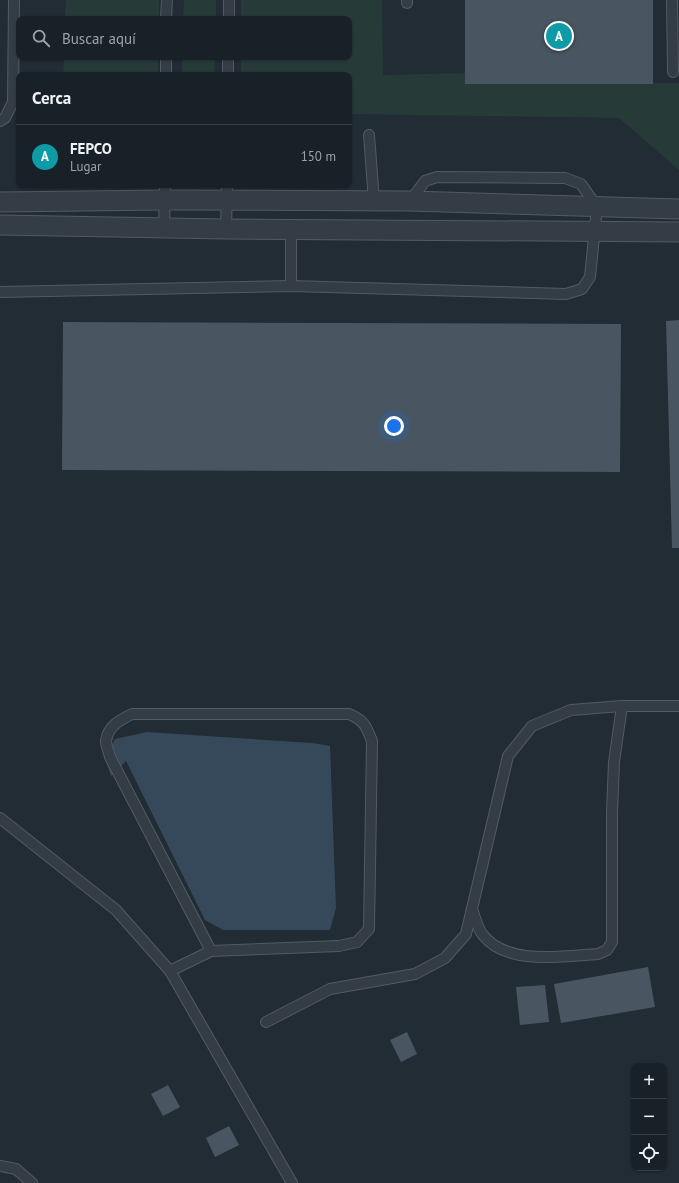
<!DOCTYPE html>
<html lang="es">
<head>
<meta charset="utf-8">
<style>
	:root { --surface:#192128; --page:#222930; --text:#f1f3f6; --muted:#9fa3a8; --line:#373e45; --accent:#86baf0 }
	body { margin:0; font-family:"PT Sans",sans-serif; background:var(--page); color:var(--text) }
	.controls { position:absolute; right:12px; bottom:12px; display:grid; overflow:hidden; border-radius:8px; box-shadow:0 1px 3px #0004 }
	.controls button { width:36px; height:36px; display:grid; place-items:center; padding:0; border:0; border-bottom:1px solid var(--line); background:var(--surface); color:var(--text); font:20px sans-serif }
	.you { position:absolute; left:394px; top:426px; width:14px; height:14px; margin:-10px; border:3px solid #fff; border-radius:50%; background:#1a73e8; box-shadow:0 0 0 6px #1a73e833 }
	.badge { display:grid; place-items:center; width:26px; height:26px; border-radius:50%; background:var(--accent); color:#fff; font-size:13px; font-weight:700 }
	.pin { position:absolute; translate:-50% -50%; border:2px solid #fff; box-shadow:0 1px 4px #0006 }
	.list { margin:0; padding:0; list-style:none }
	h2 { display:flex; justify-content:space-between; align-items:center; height:52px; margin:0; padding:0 16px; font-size:17px }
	h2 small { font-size:13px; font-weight:400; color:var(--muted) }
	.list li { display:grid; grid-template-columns:26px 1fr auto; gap:12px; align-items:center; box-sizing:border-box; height:64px; padding:0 16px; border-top:1px solid var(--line) }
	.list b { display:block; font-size:15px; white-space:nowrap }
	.list p { margin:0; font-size:13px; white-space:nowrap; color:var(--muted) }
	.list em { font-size:13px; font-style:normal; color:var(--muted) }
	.icon { flex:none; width:22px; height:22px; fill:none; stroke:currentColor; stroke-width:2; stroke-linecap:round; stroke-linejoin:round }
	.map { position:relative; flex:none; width:679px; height:1183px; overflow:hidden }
	.search { position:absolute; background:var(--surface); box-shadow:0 1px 3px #0004; left:16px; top:16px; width:336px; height:44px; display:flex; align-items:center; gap:10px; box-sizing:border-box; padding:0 14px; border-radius:8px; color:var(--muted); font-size:15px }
	.panel { position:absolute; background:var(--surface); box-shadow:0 1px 3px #0004; left:16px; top:72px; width:336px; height:116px; border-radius:8px }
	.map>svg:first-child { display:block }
</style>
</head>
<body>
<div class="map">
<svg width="679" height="1183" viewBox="0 0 679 1183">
	<rect width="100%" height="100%" fill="#212c35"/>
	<!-- green -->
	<g fill="#263a38">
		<path d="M66,0H159V19H65Z"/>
		<path d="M184,0H216V19H183Z"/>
		<path d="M241,0H382L383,75L465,73V84L679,83V170L619,118L349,114V75H241V57H349V19H241Z"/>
		<path d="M64,57H158V75H63Z"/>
		<path d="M182,57H215L214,75H182Z"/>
	</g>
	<!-- water -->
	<path fill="#36495b" d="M147,732L312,743L330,746L336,908L330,930H223L205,920L126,761L111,776L105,757L115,739Z"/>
	<!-- building -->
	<g fill="#495661">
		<rect x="465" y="0" width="188" height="84"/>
		<path d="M679,320V548H672L666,321Z"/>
		<path d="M63,322L621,324L620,472L62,470Z"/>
		<path d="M648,967L655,1007L561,1023L554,984Z"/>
		<path d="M545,985L549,1022L520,1025L516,987Z"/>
		<path d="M407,1032L417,1054L401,1062L390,1040Z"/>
		<path d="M168,1085L180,1107L163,1116L151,1094Z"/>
		<path d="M229,1126L239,1145L215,1157L206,1138Z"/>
	</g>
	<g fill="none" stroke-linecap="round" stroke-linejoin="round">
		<defs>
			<g id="lane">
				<path d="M672,0L673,72"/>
				<path d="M407,3V0"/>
				<path d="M166,19L167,0"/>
				<path d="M229,19V0"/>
				<path d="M166,75V57"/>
				<path d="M228,75V57"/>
				<path d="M0,121L5,118L13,102L14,0"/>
				<path d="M369,135L374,201"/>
				<path d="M164,227L165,185"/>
				<path d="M226,229L227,185"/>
				<path d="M291,229V286"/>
				<path d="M0,292L291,286L566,294L582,289L590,277L597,207L581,184L565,178L437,177L425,181L410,201"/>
				<path d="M0,818L116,910L170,971L292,1183"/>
				<path d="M472,909C475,917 477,928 483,935C507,966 563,956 598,954L607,950L612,942V813L614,762L622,706"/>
				<path d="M170,971L211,951L339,946L357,942L369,929L372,741C366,726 365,721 349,714H132C120,720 108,726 106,741C106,746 109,752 110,757L211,951"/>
				<path d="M266,1022L330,989L415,974L445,958L466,934L508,756L532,726L571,710L622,706H679"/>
				<path d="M0,1166L16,1169L32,1183"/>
			</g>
			<g id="street">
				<path d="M0,202L165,200L410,201L679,209"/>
				<path d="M0,225L226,229L679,232"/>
			</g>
		</defs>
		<!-- lane casing -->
		<use href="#lane" stroke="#525b63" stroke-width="12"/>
		<!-- street casing -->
		<use href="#street" stroke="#525b63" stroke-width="21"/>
		<!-- lane -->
		<use href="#lane" stroke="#343d46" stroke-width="10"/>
		<!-- street -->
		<use href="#street" stroke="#343d46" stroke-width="19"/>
	</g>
</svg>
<div class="controls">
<button>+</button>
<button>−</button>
<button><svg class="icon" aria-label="locate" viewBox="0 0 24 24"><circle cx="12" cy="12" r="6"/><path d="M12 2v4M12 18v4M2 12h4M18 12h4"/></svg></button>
</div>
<div class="you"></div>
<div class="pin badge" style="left:559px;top:36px;background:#0f9aa8">A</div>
<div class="search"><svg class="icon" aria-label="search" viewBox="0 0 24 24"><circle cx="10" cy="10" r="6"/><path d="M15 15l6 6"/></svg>Buscar aquí</div>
<section class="panel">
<h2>Cerca<small></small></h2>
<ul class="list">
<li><span class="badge" style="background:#0f9aa8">A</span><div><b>FEPCO</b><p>Lugar</p></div><em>150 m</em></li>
</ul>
</section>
</div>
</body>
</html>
